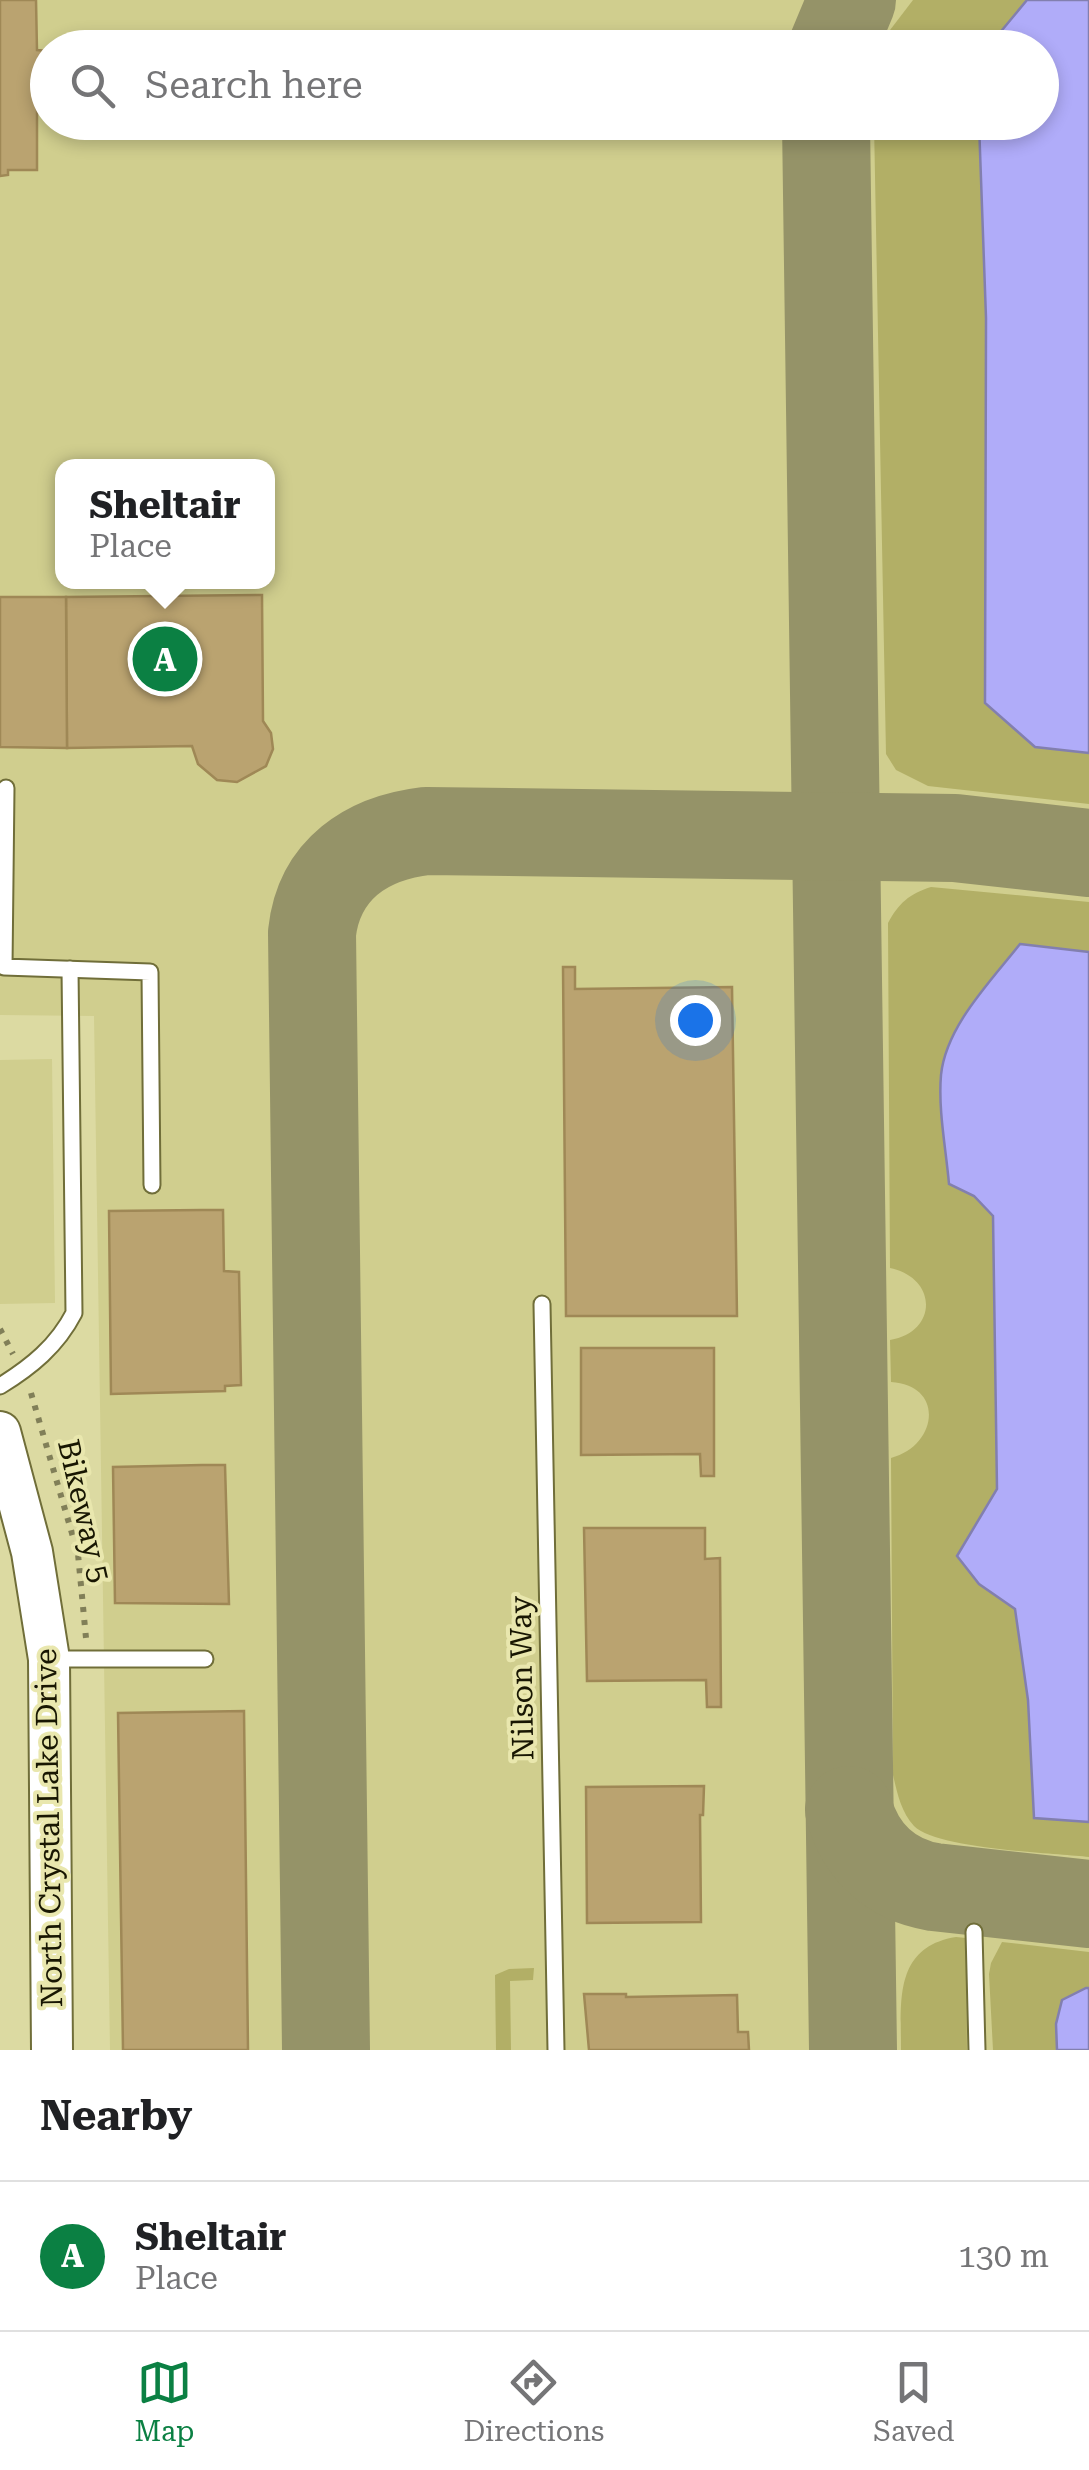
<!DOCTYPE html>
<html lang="en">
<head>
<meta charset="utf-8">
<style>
	:root { --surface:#fff; --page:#f6f6f6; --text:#202124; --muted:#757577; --line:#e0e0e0; --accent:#0b8043 }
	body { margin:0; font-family:"Roboto Serif",serif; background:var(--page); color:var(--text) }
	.you { position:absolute; left:695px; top:1020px; width:35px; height:35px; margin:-25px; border:8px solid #fff; border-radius:50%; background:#1a73e8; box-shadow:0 0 0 15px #1a73e833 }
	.badge { display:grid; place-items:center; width:65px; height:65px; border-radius:50%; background:var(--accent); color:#fff; font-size:32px; font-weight:700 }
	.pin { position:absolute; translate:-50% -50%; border:5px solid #fff; box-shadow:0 2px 10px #0006 }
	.popup { position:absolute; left:55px; top:459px; width:220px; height:130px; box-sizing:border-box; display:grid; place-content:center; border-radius:20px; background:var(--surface); filter:drop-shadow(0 2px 8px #0005); font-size:32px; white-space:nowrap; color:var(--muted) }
	.popup b { font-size:38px; color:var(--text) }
	.popup::after { content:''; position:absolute; left:50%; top:100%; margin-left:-20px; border:20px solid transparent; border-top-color:var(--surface) }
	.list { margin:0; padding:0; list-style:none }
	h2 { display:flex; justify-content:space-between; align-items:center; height:130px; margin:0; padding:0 40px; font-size:42px }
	h2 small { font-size:32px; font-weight:400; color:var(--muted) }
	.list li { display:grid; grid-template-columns:65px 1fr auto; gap:30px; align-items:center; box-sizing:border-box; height:150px; padding:0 40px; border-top:2px solid var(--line) }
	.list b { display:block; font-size:38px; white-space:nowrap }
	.list p { margin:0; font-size:32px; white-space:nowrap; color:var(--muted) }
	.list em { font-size:32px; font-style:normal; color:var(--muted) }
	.icon { flex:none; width:55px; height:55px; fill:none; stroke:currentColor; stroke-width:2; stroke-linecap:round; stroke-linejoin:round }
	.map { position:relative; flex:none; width:1089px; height:2050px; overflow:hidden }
	.search { position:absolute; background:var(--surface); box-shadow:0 5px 15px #0003; left:30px; right:30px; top:30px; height:110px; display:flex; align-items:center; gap:25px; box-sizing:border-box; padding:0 35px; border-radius:55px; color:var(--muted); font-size:38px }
	.sheet { height:280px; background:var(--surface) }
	nav { display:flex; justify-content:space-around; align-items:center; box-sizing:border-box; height:140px; border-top:2px solid var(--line); background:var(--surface); font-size:28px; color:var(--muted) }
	nav a { display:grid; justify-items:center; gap:5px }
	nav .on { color:var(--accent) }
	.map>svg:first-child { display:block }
</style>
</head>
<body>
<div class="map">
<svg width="1089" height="2050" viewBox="0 0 1089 2050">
	<rect width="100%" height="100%" fill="#dcdaa2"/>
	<!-- built -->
	<g fill="#d0ce8e" fill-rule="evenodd">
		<path d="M0,0H1089V2050H110L94,1016L0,1015ZM48,48H1042V122H48ZM62,467H268V582H62Z"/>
		<path d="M52,1059L55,1303L0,1304V1060Z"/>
	</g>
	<!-- green -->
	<g fill="#b2af66">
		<path d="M913,0H1027L988,47L882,48L887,34Z"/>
		<path d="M874,123H979L986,318L1035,747L1089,753V804L928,786L896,770L886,754Z"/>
		<path d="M931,887L1089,902V952L1019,944L974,1196L993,1216L997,1489L957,1556L979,1584L1015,1609L1028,1700L1034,1818L1089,1822V1857C1053,1853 936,1849 914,1826C901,1812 897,1792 893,1775L891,1458C938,1446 945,1385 891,1382L890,1340C938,1332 938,1278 890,1268L888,923C899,903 909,894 931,887Z"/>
		<path d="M956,1937L966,1938L967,2050H901C901,2001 894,1947 956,1937Z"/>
		<path d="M1002,1942L1089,1952V1988H1086L1056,2024L1057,2050H993L989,1974L991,1963Z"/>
		<path d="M534,1968L533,1980L510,1981L511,2050H496L495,1975L509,1969Z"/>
	</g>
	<!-- water -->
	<g fill="#b0acf9" stroke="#827faf" stroke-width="2.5">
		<path d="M1027,0H1089V753L1035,747L985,703L986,318L979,123L1042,122V48L988,47Z"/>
		<path d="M1020,944L1089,952V1822L1034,1818L1028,1700L1015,1609L979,1584L957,1556L997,1489L993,1216L974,1196L949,1184C946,1149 938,1110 941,1075C946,1026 991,981 1020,944Z"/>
		<path d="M1086,1988H1089V2050H1057L1056,2024L1062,2000Z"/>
	</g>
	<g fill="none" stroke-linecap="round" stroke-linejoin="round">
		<!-- taxiway -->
		<g stroke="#959368" stroke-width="88">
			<path d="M832,48L852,0"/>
			<path d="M826,122L853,2050"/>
			<path d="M849,1810C861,1852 891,1880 934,1887L1089,1904"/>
			<path d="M326,2050L312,933C319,869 367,838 426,831L955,838L1089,853"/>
		</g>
	</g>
	<!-- building -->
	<g fill="#baa370" stroke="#9f8856" stroke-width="2.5">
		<path d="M0,0H36L37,50L48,51V92H37V170H8V175L0,176Z"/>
		<path d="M262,595L263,721L271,733L273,749L266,766L237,782L217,780L198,764L192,746L67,748L66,597Z"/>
		<path d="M0,597H66L67,748L0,747Z"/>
		<path d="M563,967H575V989L732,987L737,1316H566Z"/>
		<path d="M202,1210H223L224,1271L239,1272L241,1385L225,1386V1391L111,1394L109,1211Z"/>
		<path d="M581,1348H714V1476H701L700,1454L581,1455Z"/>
		<path d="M202,1465H225L229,1604L115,1603L113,1467Z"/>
		<path d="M584,1528H705V1559L720,1558L721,1707H707L706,1680L587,1681Z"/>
		<path d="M244,1711L248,2050H123L118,1713Z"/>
		<path d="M704,1786L703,1815H700L701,1922L587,1923L586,1787Z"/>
		<path d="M584,1994H626V1997L737,1995L738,2032H748L749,2050H589Z"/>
	</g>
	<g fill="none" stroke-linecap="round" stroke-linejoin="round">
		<defs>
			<g id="service">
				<path d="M6,788L4,967L150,972L152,1185"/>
				<path d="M542,1304L556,2050"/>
				<path d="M0,1386C31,1367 57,1346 74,1313L70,969"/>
				<path d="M49,1659H205"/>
				<path d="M974,1932L977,2050"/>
			</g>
			<path id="secondary" d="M0,1432L32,1552L49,1659L52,2050"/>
		</defs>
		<!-- service casing -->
		<use href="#service" stroke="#706e39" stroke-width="19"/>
		<!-- secondary casing -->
		<use href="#secondary" stroke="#706e39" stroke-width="44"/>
		<!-- path -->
		<g stroke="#817f58" stroke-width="6" stroke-dasharray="5 8" stroke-linecap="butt">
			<path d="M0,1329L13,1354"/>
			<path d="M31,1393L78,1554L86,1638"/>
		</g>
		<!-- service -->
		<use href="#service" stroke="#fff" stroke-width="15"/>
		<!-- secondary -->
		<use href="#secondary" stroke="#fff" stroke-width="40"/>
	</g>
	<g text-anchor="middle" stroke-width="8" stroke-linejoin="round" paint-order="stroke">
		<!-- street labels -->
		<g font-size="30" fill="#181602" stroke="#e9e7ae">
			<text transform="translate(84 1511) rotate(77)" y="10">Bikeway 5</text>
			<text transform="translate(522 1678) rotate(-91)" y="10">Nilson Way</text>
			<text transform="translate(49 1828) rotate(-91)" y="10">North Crystal Lake Drive</text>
		</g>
	</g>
</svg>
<div class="you"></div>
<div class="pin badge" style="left:165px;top:659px">A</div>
<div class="popup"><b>Sheltair</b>Place</div>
<div class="search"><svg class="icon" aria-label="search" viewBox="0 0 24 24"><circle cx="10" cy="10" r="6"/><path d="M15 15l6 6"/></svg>Search here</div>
</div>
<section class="sheet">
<h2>Nearby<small></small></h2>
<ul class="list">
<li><span class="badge">A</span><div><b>Sheltair</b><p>Place</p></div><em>130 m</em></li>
</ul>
</section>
<nav>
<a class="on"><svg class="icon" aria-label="map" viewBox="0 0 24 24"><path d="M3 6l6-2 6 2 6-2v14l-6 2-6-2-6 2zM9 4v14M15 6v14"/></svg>Map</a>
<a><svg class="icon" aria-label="directions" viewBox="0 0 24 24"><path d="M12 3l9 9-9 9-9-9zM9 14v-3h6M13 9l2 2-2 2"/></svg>Directions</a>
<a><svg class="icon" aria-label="saved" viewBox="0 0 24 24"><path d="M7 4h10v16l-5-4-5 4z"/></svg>Saved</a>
</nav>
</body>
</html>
